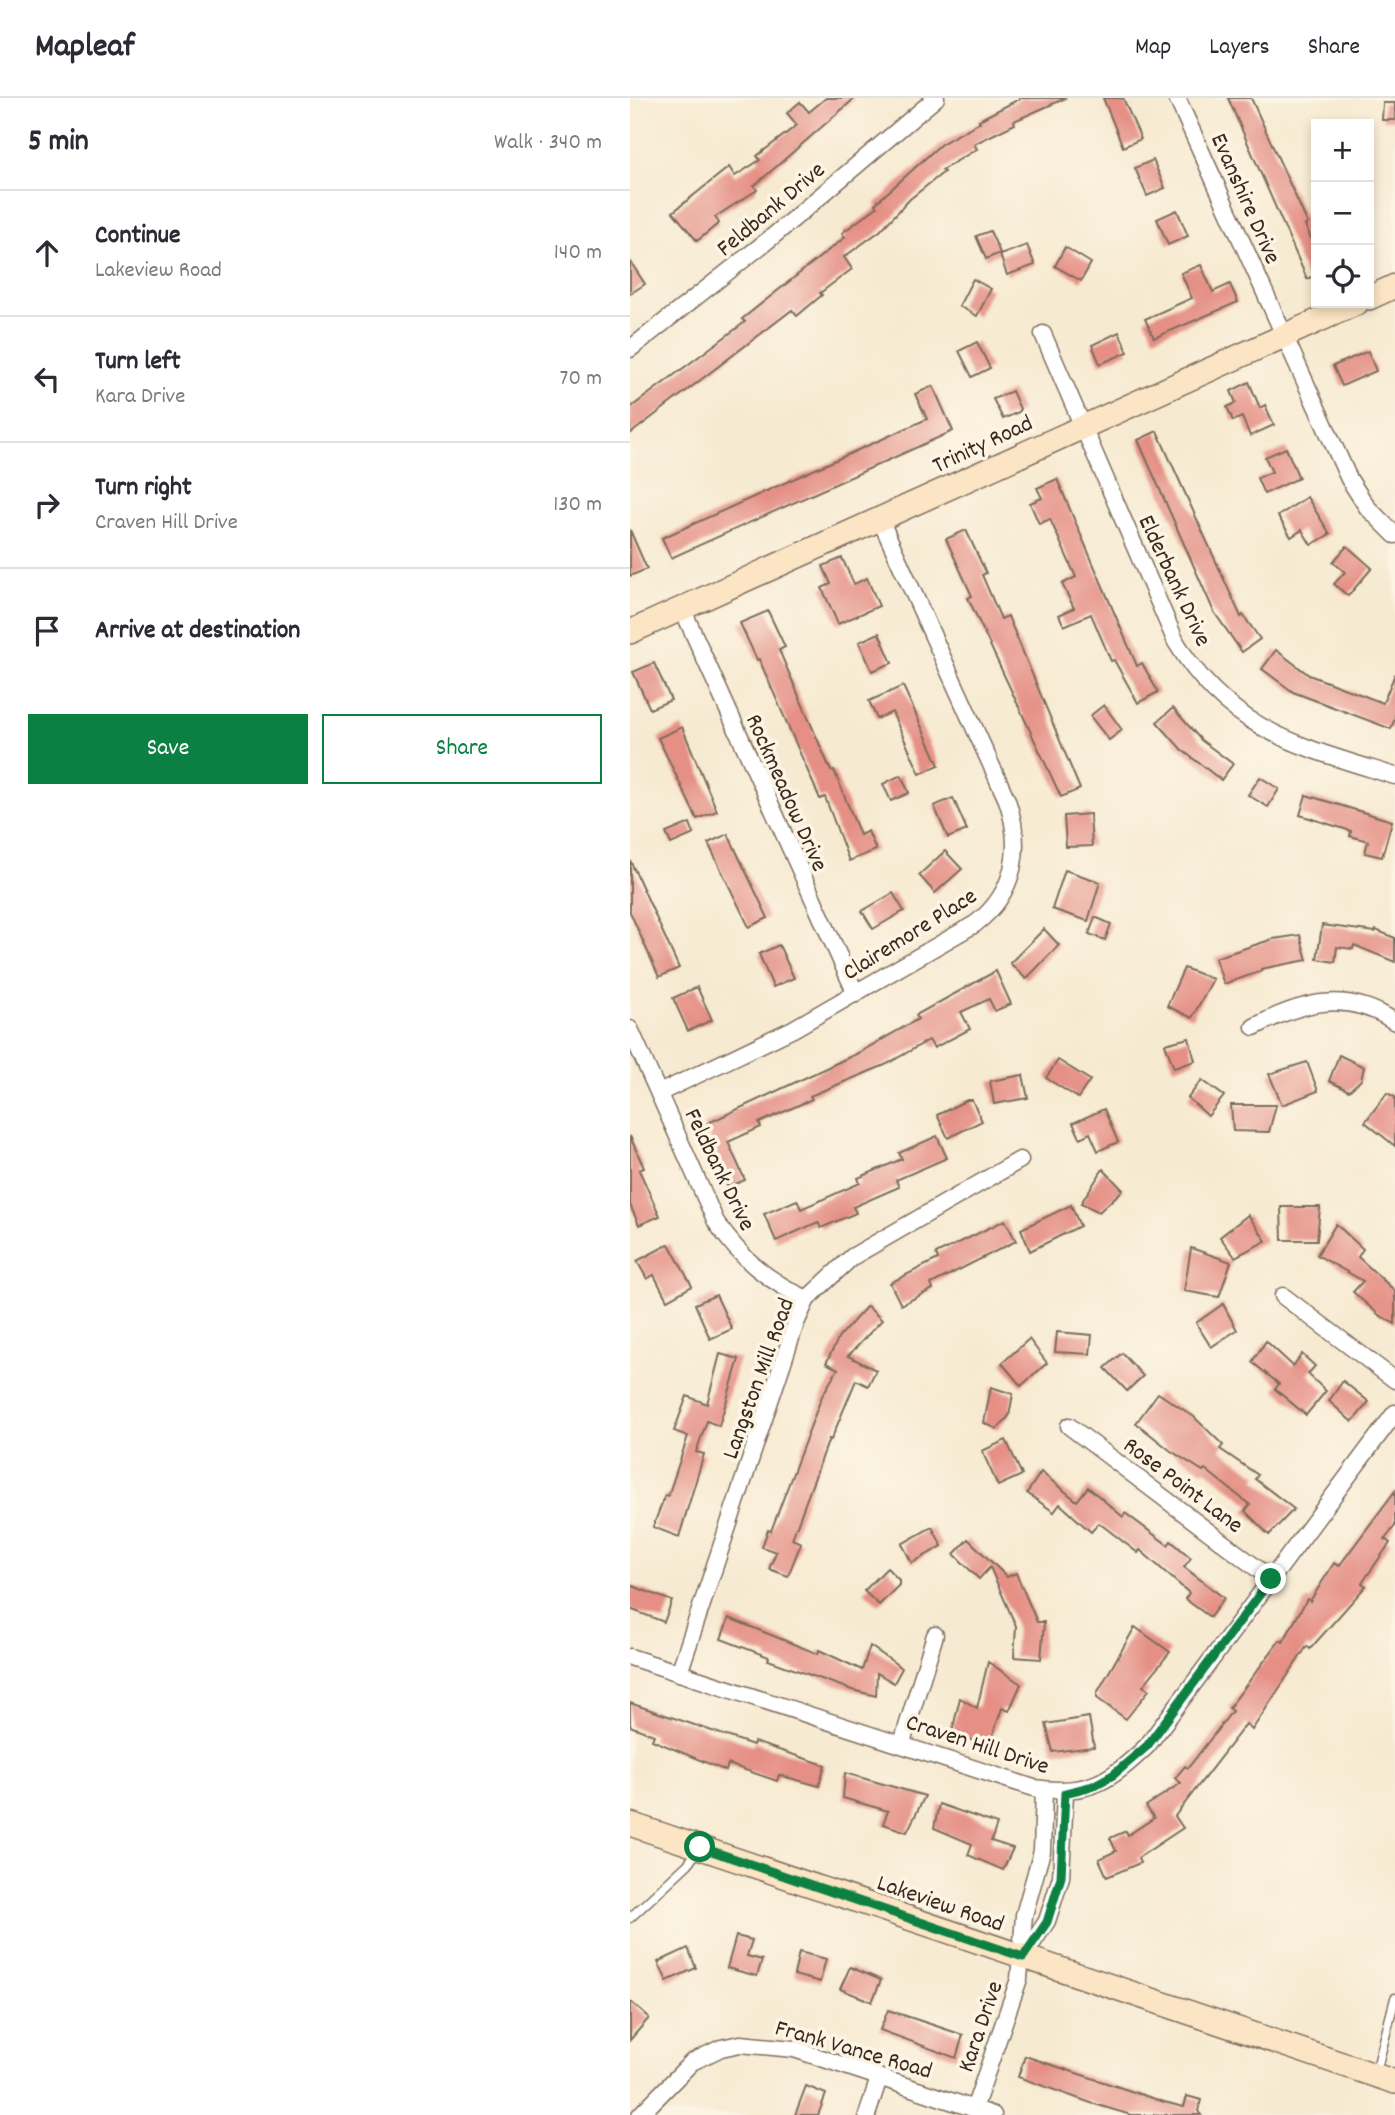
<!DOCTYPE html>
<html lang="en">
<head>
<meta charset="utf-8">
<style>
	:root { --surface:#fff; --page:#f7f7f7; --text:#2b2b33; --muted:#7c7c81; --line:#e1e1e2; --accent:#0b8043 }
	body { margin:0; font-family:Dekko,sans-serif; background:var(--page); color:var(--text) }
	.controls { position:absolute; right:21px; top:21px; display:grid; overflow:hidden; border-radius:0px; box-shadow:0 4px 10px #0003 }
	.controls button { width:63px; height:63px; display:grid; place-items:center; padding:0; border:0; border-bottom:2px solid var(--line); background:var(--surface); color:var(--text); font:35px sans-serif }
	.stop { position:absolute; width:21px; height:21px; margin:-16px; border:5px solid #0b8043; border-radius:50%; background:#fff }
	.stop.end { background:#0b8043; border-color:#fff; box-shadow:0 2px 7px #0008 }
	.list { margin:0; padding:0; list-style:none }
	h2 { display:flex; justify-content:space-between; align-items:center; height:91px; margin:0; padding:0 28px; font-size:30px }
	h2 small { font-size:23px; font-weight:400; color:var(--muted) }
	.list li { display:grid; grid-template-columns:46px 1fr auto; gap:21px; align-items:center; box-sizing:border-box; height:126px; padding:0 28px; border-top:2px solid var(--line) }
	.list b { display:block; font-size:26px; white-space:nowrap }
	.list p { margin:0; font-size:23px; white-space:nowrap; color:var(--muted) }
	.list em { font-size:23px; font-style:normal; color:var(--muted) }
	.actions { display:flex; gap:14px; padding:21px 28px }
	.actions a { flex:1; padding:16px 0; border:2px solid var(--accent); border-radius:0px; text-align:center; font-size:24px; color:var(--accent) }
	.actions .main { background:var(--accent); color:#fff }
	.icon { flex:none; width:38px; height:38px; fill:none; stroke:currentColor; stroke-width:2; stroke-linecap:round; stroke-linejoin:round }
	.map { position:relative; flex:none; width:765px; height:2017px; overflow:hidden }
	header { display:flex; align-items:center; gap:42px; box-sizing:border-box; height:98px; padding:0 35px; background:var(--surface); border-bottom:2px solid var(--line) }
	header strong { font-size:33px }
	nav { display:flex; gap:38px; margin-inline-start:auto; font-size:24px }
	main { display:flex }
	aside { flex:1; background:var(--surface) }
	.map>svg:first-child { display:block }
</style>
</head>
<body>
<header>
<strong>Mapleaf</strong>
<nav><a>Map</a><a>Layers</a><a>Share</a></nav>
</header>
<main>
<aside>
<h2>5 min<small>Walk · 340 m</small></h2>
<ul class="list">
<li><svg class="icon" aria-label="ahead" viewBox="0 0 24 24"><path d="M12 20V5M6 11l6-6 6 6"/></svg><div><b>Continue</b><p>Lakeview Road</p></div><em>140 m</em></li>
<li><svg class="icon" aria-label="left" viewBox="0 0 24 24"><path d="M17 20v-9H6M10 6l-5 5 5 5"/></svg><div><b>Turn left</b><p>Kara Drive</p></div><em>70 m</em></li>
<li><svg class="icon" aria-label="right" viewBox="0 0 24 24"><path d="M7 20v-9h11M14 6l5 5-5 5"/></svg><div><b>Turn right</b><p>Craven Hill Drive</p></div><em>130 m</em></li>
<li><svg class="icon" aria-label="arrive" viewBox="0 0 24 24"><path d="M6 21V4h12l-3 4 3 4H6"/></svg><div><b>Arrive at destination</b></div></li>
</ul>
<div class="actions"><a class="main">Save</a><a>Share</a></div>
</aside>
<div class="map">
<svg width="765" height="2017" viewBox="0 0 765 2017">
	<rect width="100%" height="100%" fill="#fcf5e5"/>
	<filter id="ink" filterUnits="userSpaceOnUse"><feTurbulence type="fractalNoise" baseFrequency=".0143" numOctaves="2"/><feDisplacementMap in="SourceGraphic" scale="14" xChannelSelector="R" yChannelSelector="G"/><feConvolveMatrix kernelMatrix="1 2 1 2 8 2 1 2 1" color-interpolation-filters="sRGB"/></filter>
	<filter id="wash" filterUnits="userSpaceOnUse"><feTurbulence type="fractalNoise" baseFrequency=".00686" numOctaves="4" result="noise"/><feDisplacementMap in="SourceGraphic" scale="28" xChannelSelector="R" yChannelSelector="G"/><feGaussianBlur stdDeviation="1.57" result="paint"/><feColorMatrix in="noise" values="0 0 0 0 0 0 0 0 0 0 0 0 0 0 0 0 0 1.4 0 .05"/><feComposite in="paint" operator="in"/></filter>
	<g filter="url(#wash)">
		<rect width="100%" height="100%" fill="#f7ead2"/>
		<g id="blocks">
			<!-- building -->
			<g fill="#e58f85">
				<path d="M196,0H225L124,88L127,92L85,119L89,125L67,143L43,114L99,69L105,78L130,62L127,58L167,27L157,15L170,4L179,14Z"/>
				<path d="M391,0H436L384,23L385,26L344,46L347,51L312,72L314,74L280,101L250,133L214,159L222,171L190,195L192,197L167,218L162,212L0,336V310L115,224L112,221L215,139L212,135L247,109L245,106L311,46L350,24L349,22Z"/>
				<path d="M473,0H493L511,41L493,49Z"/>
				<path d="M598,0H621L678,126L675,127L686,152V177L677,181Z"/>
				<path d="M753,5H765V22H752Z"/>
				<path d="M523,62L535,90L517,98L505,70Z"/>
				<path d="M547,112L558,138L538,147L527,121Z"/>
				<path d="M360,133L370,155L356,161L346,138Z"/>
				<path d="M397,147L405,167L377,177L370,157Z"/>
				<path d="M435,149L461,165L451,183L425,168Z"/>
				<path d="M0,163L15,186L0,196Z"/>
				<path d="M571,167L583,194L600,186L608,204L524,240L515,221L562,200L551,175Z"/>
				<path d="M343,181L361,191L347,218L329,208Z"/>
				<path d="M489,234L498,254L470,266L462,247Z"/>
				<path d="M347,244L360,270L342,279L329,253Z"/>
				<path d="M738,253L746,273L712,288L703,268Z"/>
				<path d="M619,284L630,310L635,307L644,327L620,338L612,319L603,323L597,309L606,305L601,293Z"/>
				<path d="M303,288L323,333L41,460L32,440L297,321L285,296Z"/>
				<path d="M382,293L391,313L373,321L363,301Z"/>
				<path d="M527,333L611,519L613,517L630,541L612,554L584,514L508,342Z"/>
				<path d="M656,350L669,380L634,396L627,380L642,374L635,359Z"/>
				<path d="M427,381L507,568L512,565L528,594L508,605L484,562L481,563L461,516L434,528L429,517L444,510L432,486L446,479L420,421L409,426L400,405L412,400L407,390Z"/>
				<path d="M677,399L700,436L681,447L672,432L661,439L648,418Z"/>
				<path d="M0,432L17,471L0,478Z"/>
				<path d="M336,432L356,475L352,477L371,521L378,518L450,691L431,699L338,500L342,498L316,441Z"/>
				<path d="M717,448L742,470L718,498L704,486L715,474L703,464Z"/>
				<path d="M212,460L224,486L237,480L249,508L208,526L192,490L201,486L193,468Z"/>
				<path d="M138,513L155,549L149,552L201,673L204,672L230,737L238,733L246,752L219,763L195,699L190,701L129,561L127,562L110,525Z"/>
				<path d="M249,535L262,565L242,573L229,544Z"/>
				<path d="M646,552L679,577L753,605L765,576V620L761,631L663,594L632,571Z"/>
				<path d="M24,565L41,602L20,611L3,574Z"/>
				<path d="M273,588L309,667L290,676L262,614L247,621L239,603Z"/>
				<path d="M474,607L492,632L479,642L460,618Z"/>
				<path d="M543,610L571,642L603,666L591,682L552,652L527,624Z"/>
				<path d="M52,629L87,713L67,721L28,640Z"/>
				<path d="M271,677L279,695L261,703L253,686Z"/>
				<path d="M630,679L649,691L638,709L618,697Z"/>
				<path d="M676,697L762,723L752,759L735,755L738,743L720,738L721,733L670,717Z"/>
				<path d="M323,700L337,732L318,740L304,708Z"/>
				<path d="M460,716L462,748L436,749L434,718Z"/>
				<path d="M60,725L64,736L41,746L36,735Z"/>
				<path d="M98,736L138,820L119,829L78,745Z"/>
				<path d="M315,753L332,771L305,795L289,777Z"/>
				<path d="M0,762L49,870L29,879L0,814Z"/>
				<path d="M435,772L470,784L458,823L422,811Z"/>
				<path d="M263,795L274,813L243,831L232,813Z"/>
				<path d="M465,819L481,826L475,842L459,836Z"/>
				<path d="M692,827L745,834L746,832L765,840V864L724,847L723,851L707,849L705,864L687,861Z"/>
				<path d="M414,831L429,847L396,881L380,865Z"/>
				<path d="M670,837L677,862L631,871L632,873L594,886L585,860L643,841Z"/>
				<path d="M149,847L164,880L143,889L129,856Z"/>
				<path d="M554,870L583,881L562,920L537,908Z"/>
				<path d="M366,873L381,906L365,913L359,901L331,914L340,931L304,950L299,942L255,967L180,998L182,1001L129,1025L131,1029L98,1044L115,1082L98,1089L89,1070L92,1068L74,1027L228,955L288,921L286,917Z"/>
				<path d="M67,889L82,922L58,933L43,900Z"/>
				<path d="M559,940L565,963L544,970L535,946Z"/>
				<path d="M709,957L734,969L731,982L719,993L699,983Z"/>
				<path d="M428,962L460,982L448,1000L416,980Z"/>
				<path d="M677,964L688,993L652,1007L639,976Z"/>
				<path d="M393,977L398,1000L364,1006L360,983Z"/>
				<path d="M572,982L594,998L578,1018L558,1000Z"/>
				<path d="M757,995L765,999V1048L735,1024Z"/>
				<path d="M337,1002H342L352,1023L318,1040L307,1017Z"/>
				<path d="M601,1007H646L639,1034L603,1033Z"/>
				<path d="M474,1011L488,1044L468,1053L460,1035L450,1040L443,1025Z"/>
				<path d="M0,1038L14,1070L9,1072L30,1118L9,1127L0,1107Z"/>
				<path d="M307,1038L317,1060L266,1082L269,1089L223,1109L226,1115L191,1130L188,1124L146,1143L134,1116L167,1102L171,1111L230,1085L228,1080L272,1061L269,1055Z"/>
				<path d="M473,1071L493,1092L469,1114L451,1105Z"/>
				<path d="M441,1107L450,1128L400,1153L391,1131Z"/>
				<path d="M651,1109H690L687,1142H652Z"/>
				<path d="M618,1117L636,1143L605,1159L590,1139Z"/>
				<path d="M375,1122L386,1143L301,1186L303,1191L271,1207L260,1185L308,1161L306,1156Z"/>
				<path d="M706,1126L733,1151L728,1159L765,1193V1226L749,1217L723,1194L733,1183L687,1157Z"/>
				<path d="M39,1146L62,1188L37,1202L24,1177L17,1181L7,1163Z"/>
				<path d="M561,1150L601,1164L589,1199L554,1193Z"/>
				<path d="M86,1197L102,1231L80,1241L65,1206Z"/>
				<path d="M593,1206L607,1232L581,1249L566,1225Z"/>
				<path d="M237,1208L252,1222L218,1258L246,1272L238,1288L226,1282L201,1342L199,1341L162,1441L171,1445L158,1478L139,1471L146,1454L132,1449L138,1432L141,1433L192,1298L208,1271L196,1265L209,1239Z"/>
				<path d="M427,1234L462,1237L460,1256L425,1254Z"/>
				<path d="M399,1241L417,1265L391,1288L372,1265Z"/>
				<path d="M636,1243L663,1268L672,1256L685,1268L678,1276L696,1293L676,1317L645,1291L649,1286L622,1264Z"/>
				<path d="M492,1255L513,1278L497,1293L475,1270Z"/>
				<path d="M90,1256L109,1261L89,1328L77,1323L66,1354L74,1356L49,1439L23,1429L35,1397L38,1398L58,1338L44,1333L57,1298L77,1306Z"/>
				<path d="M713,1283L739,1304L722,1324L699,1303Z"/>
				<path d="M361,1289L383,1296L379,1318L367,1331L354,1325Z"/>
				<path d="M528,1295L563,1318L593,1347L590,1351L628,1377L625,1381L664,1411L639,1437L615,1413L620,1407L575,1371L573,1373L541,1353L506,1325Z"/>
				<path d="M376,1342L392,1377L368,1388L352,1353Z"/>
				<path d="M411,1374L447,1403L458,1389L493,1419L495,1415L538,1447L541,1443L561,1460L554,1469L594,1500L580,1519L555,1501L559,1495L510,1452L508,1455L469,1425L461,1434L430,1406L424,1414L397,1395Z"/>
				<path d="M765,1393V1428L755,1441L760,1445L732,1485L736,1488L680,1551L677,1548L622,1632L616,1626L545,1718L553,1730L508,1760L510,1765L477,1779L469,1761L486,1753L480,1740L496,1733L498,1737L524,1720L516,1708L551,1685L545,1680L555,1668L558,1670L602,1613L599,1610L650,1542L653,1544L677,1501L680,1503L704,1465L709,1468Z"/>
				<path d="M302,1429L312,1448L282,1465L272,1446Z"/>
				<path d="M338,1441L377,1479L386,1475L407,1524H414L411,1561L384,1559L386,1528L360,1469L349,1481L324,1456Z"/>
				<path d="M257,1470L269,1482V1487L249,1507L234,1493Z"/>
				<path d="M0,1487L42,1503L34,1524L0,1511Z"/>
				<path d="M99,1520L188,1556L189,1552L232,1572L240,1548L272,1570L264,1585L247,1575L246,1598L222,1592L138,1562L139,1559L91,1541Z"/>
				<path d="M505,1529L540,1554L513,1588L519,1592L496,1621L467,1600V1595Z"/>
				<path d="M358,1564L391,1586L379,1613L372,1610L359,1649L322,1634L330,1600L347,1610Z"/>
				<path d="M0,1605L123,1647L124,1644L195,1667L189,1688L149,1677L147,1683L98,1666L96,1673L22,1642L24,1637L0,1628Z"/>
				<path d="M459,1619L464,1649L423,1654L416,1626Z"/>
				<path d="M215,1675L295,1698L277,1734L253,1726L258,1713L213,1700Z"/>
				<path d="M309,1706L367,1726L361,1743L383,1750L373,1772L338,1757L342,1746L304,1730Z"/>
				<path d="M106,1838L122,1842L117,1858L132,1862L127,1878L97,1870Z"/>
				<path d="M58,1850L66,1870L37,1883L28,1864Z"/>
				<path d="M169,1854L196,1861L190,1884L164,1877Z"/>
				<path d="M220,1869L251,1882L242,1904L210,1891Z"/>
				<path d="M0,1903L19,1920L0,1942Z"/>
				<path d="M258,1912L333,1937L326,1960L250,1932Z"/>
				<path d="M395,1958L534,2004L554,2009L557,1998L571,2002L568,2013L571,2017H501L461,2005L388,1979Z"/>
				<path d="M176,1988L196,1996L188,2017H165Z"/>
			</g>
		</g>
	</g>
	<g filter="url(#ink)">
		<use href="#blocks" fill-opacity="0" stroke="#7d6d5d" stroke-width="2"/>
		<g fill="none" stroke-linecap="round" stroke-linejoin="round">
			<defs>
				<g id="lane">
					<path d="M0,1820L58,1766L68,1752"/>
					<path d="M746,1974L765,1900"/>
				</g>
				<g id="street">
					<path d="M547,0L719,381L737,409L765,437"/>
					<path d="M413,236L546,544C599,633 672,649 765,678"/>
					<path d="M0,251L142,139L306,0"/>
					<path d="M52,510L226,896"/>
					<path d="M624,929C671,904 717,891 765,924"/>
					<path d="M0,931L86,1124C110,1160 138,1183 177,1201"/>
					<path d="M29,995L163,931L345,826C386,795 393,749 377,702L250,421"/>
					<path d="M653,1198L765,1282"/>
					<path d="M439,1328L641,1481"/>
					<path d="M0,1559L404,1690C458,1698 479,1684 517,1648L765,1315"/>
					<path d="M49,1575L166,1225L177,1201L222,1159L390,1062"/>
					<path d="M272,1645L305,1537"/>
					<path d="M393,1859L417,1823L431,1779L435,1695"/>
					<path d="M344,2011L389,1881L394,1817L412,1753L414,1692"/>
					<path d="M10,2017L62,1964L91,1950L110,1946L164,1951L363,2017"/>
					<path d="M237,2017L249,1980"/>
				</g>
				<g id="secondary">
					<path d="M739,200L765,188"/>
					<path d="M0,534L727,205"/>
					<path d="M0,1726L765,1984"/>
				</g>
			</defs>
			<!-- lane casing -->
			<use href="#lane" stroke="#7d6d5d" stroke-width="11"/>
			<!-- street casing -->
			<use href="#street" stroke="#7d6d5d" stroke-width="19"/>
			<!-- secondary casing -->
			<use href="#secondary" stroke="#7d6d5d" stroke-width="26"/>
			<!-- lane -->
			<use href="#lane" stroke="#fff" stroke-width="8"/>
			<!-- street -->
			<use href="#street" stroke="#fff" stroke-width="16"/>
			<!-- secondary -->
			<use href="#secondary" stroke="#fce5c4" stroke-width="23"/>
		</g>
	</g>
	<g fill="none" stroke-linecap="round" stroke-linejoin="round" filter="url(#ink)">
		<!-- route -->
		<path stroke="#0b8043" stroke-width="9" d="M70,1749L393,1859L417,1824L431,1779L435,1695L463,1688L483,1677L517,1648L641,1481"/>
	</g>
	<g text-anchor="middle" stroke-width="7" stroke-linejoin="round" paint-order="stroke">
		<!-- street labels -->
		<g font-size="24" fill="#3b2a1e" stroke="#fcf5e5">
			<text transform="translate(617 100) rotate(66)" y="8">Evanshire Drive</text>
			<text transform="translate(140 110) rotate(-40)" y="8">Feldbank Drive</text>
			<text transform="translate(352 345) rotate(-25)" y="8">Trinity Road</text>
			<text transform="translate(546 482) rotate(65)" y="8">Elderbank Drive</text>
			<text transform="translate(158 694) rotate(66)" y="8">Rockmeadow Drive</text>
			<text transform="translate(279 835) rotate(-32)" y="8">Clairemore Place</text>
			<text transform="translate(91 1071) rotate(64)" y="8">Feldbank Drive</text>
			<text transform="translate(127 1280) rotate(-70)" y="8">Langston Mill Road</text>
			<text transform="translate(554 1386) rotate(37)" y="8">Rose Point Lane</text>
			<text transform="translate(348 1645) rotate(18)" y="8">Craven Hill Drive</text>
			<text transform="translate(311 1804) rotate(19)" y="8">Lakeview Road</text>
			<text transform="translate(349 1928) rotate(-71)" y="8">Kara Drive</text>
			<text transform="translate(224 1950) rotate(16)" y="8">Frank Vance Road</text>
		</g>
	</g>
</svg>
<div class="controls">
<button>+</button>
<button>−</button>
<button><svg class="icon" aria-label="locate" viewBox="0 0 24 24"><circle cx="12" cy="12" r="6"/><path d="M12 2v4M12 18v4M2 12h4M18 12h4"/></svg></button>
</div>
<div class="stop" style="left:70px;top:1749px"></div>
<div class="stop end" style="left:641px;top:1481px"></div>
</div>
</main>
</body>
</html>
